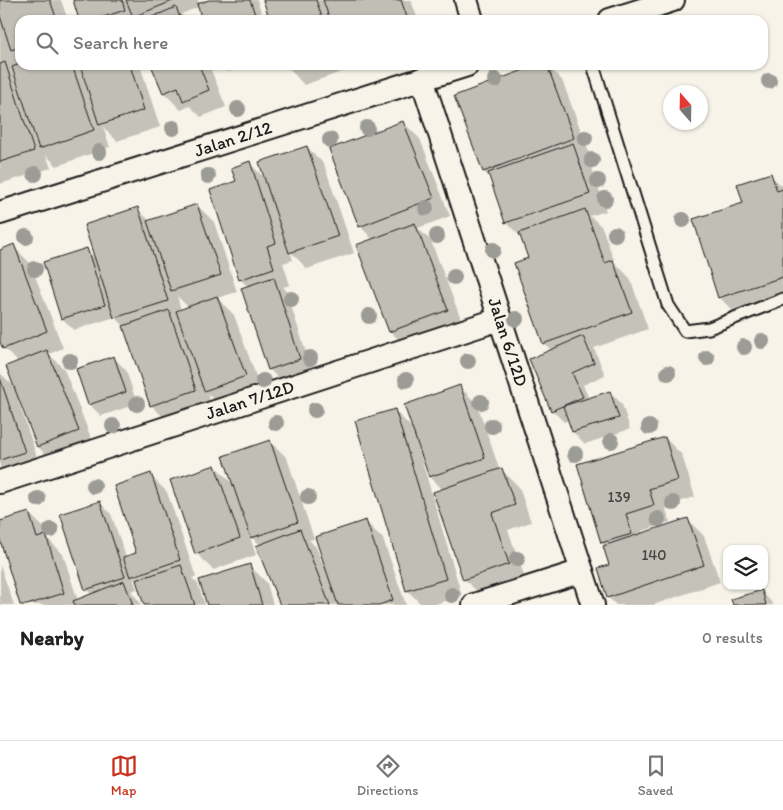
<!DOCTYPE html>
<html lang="en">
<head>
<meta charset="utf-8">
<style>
	:root { --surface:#fff; --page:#f2f2f2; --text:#222; --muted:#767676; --line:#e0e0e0; --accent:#c8321e }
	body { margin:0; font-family:Itim,sans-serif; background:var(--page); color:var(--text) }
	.controls { position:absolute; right:15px; bottom:15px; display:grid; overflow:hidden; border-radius:10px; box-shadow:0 1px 4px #0004 }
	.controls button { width:45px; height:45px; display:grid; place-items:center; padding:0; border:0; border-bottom:1px solid var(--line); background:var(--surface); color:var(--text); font:25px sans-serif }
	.compass { position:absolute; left:663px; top:85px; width:45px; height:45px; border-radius:50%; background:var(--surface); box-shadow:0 1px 4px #0004; rotate:340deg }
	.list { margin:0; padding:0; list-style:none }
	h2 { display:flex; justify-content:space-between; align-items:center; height:65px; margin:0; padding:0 20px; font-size:21px }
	h2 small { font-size:16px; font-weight:400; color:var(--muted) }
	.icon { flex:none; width:28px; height:28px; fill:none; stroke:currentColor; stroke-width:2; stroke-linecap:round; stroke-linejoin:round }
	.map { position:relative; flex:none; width:783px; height:605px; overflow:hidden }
	.search { position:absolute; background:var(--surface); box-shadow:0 1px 4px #0004; left:15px; right:15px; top:15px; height:55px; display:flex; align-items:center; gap:12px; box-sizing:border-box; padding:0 18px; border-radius:15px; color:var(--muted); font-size:19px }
	.sheet { height:135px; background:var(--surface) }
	nav { display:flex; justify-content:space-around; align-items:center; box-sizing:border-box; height:70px; border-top:1px solid var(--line); background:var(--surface); font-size:14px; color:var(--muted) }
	nav a { display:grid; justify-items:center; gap:2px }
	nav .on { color:var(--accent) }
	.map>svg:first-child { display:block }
</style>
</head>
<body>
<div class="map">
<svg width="783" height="605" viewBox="0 0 783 605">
	<rect width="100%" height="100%" fill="#f7f3e8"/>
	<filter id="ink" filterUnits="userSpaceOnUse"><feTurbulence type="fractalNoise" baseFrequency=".02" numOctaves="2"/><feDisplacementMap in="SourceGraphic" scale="10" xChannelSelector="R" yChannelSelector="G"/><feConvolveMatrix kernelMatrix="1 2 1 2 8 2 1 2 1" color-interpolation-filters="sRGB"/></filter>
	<g filter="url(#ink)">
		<!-- shadow -->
		<g fill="#0003" fill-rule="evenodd">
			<path d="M0,0H61L68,20H20V57L15,53L20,65H140L160,127L117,141L103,127L110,147L57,166L46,155L51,168L0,184Z"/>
			<path d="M74,0H198L200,4L204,3L201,0H257L264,20H203L199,7L181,14L187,20H138L135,17L136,20H81Z"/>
			<path d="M265,0H411L418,20H271Z"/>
			<path d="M153,65H209L226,107L201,117L190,106L181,110L164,93Z"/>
			<path d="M221,65H248L228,72Z"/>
			<path d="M286,65H348L350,69L304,85Z"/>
			<path d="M541,65H547L562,80L590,155L585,157L590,162L606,211L590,216L602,227L615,263L630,278L648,329L594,348L605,375L583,385L589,399L610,392L622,404L630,429L585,444L573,432L569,420L564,422L552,410V351L544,343L529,259L522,238L506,222L491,179L484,172Z"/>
			<path d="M403,122L420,139L450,216L418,228L431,241L464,327L407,348L390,331L373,240L360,226Z"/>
			<path d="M307,147L324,164L354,253L307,269L290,251L293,260L283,263L290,285L283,287L286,290L312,371L281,381L269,369L248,287L240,279L237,182L249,163L266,179Z"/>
			<path d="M770,175L783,187V304L740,318L719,297L745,204Z"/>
			<path d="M197,205L214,222L237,292L217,298L234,315L262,393L222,408L207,393L212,407L168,422L151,405L126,328L115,317L74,330L62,318L86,249L96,259L137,209L150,221ZM177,296L189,308L181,310Z"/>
			<path d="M13,246L30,263L63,348L49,354L64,369L95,448L55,464L38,447L20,399L18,400L41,469L11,478L0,468V373L16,388L19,363L4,348L0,338V251Z"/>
			<path d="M114,358L126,370L137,404L101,416L89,404Z"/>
			<path d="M460,387L477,404L500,471L502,470L519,487L531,522L508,530L526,581L482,596L464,579L443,490L430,477L419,444H417L462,596L432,605H422L407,590L395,411L414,430Z"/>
			<path d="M665,438L682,455L695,497L665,506L670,522L642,531L643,534L687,519L704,536L720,582L653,605H616L608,597L611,565L606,547L602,543Z"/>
			<path d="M270,441L287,458L314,539L309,540L316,547L323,564L366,522L383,539L406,605H281L261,546L249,534L256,555L213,570L196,553L215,466L235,486Z"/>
			<path d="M150,475L167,492L196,577L192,578L198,584L205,605H145L138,583L133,578L137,589L131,591L142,605H22L0,536V522L29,513L46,530L49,540L63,554L78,601L92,595L86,589L99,502L111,514L126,557L137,553Z"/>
			<path d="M0,565L14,605H0Z"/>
			<path d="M250,566L267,583L273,605H208Z"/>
			<path d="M761,591L774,605H734Z"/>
		</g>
		<!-- building -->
		<g fill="#c0beb5" stroke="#1c1c1c">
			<path d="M0,0H50L57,20H20V47L11,50L0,16Z"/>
			<path d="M73,0H122L125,10L94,20H79Z"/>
			<path d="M126,0H175L133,17Z"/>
			<path d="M209,0H250L257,20H202L197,4Z"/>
			<path d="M263,0H316L323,20H270Z"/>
			<path d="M323,0H401L408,20H330Z"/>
			<path d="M176,7L181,20H145Z"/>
			<path d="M5,62L34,151L0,162V64Z"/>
			<path d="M20,64L72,65L94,130L39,149L12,67Z"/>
			<path d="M80,65H130L144,110L99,125Z"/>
			<path d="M151,65H199L209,90L183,101L178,87L163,93Z"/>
			<path d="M537,65H547L574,138L483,172L454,96Z"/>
			<path d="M403,121L434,198L359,227L329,149Z"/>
			<path d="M573,143L590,194L505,223L488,173Z"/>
			<path d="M307,146L338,236L289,253L259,162Z"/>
			<path d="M250,161L276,243L267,246L274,268L239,280L210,190L236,181L231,168Z"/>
			<path d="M771,173L777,191L783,189V277L718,298L693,219L743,203L737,184Z"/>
			<path d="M197,204L221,275L171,291L147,221Z"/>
			<path d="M138,207L168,301L114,318L84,225Z"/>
			<path d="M585,209L605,263L613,260L632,312L543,344L514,263L528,258L519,233Z"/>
			<path d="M415,223L448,310L389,332L356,245Z"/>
			<path d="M14,244L47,331L3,349L0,342V250Z"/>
			<path d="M87,248L105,305L61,319L43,262Z"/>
			<path d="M274,277L300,359L268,370L241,288Z"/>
			<path d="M217,296L246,376L204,391L176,311Z"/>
			<path d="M169,310L196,390L150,406L123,326Z"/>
			<path d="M583,336L594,363L572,373L583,397L551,411L529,359Z"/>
			<path d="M47,350L79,431L37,447L6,366Z"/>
			<path d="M114,356L126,392L88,405L76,369Z"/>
			<path d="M0,378L25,452L0,460Z"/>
			<path d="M460,385L485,458L429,477L404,405Z"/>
			<path d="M610,391L619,418L572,432L563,406Z"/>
			<path d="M395,409L446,579L406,591L355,421Z"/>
			<path d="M665,437L678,480L649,489L654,505L626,514L632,534L601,543L577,464Z"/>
			<path d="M270,440L298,522L251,538L223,456Z"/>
			<path d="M215,465L240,538L195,554L170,480Z"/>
			<path d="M502,468L515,505L492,513L509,564L463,580L433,492Z"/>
			<path d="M151,473L180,560L130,577L123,557L136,553L114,486Z"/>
			<path d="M100,501L125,577L85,590L60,514Z"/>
			<path d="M29,512L37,538L46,535L64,593L27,605H20L0,540V521Z"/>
			<path d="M688,518L704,565L607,598L598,568L609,565L603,546Z"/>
			<path d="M366,520L393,600L379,605H338L315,537Z"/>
			<path d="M300,529L330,605H280L256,546Z"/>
			<path d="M250,564L262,605H207L199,580Z"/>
			<path d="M181,565L195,605H144L136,580Z"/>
			<path d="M124,581L133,605H75L73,601Z"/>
			<path d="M762,590L766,605H733L731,599Z"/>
		</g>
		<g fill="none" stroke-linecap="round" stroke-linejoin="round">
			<defs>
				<path id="service" d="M593,65L668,305L685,331L709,328L783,299"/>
				<g id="minor">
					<path d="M466,0L472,20"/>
					<path d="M610,20L673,0"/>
					<path d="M422,79L593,605"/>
					<path d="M0,213L467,65"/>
					<path d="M0,482L500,319"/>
					<path d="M474,605L582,571"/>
				</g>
			</defs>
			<!-- service casing -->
			<use href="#service" stroke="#1c1c1c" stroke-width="15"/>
			<!-- minor casing -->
			<use href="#minor" stroke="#1c1c1c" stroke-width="26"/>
			<!-- service -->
			<use href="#service" stroke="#f7f3e8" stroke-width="11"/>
			<!-- minor -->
			<use href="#minor" stroke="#f7f3e8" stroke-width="22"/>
		</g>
		<!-- trees -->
		<g fill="#9d9b95">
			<circle cx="495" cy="80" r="8"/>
			<circle cx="769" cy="81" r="8"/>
			<circle cx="238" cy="109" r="8"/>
			<circle cx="173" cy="128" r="8"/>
			<circle cx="367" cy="128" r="8"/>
			<circle cx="585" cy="138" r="8"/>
			<circle cx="330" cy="140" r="8"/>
			<circle cx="99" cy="152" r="8"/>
			<circle cx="592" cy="160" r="8"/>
			<circle cx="35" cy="174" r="8"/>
			<circle cx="208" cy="176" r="8"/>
			<circle cx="598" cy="181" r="8"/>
			<circle cx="605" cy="199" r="8"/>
			<circle cx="426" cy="208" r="8"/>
			<circle cx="683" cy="220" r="8"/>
			<circle cx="615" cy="234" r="8"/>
			<circle cx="437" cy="236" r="8"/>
			<circle cx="26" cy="237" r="8"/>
			<circle cx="493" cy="250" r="8"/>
			<circle cx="35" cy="269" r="8"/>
			<circle cx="454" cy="277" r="8"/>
			<circle cx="291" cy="299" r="8"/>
			<circle cx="369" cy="316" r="8"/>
			<circle cx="516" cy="319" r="8"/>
			<circle cx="762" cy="341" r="8"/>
			<circle cx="744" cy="347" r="8"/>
			<circle cx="310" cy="358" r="8"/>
			<circle cx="707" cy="358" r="8"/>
			<circle cx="70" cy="361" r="8"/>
			<circle cx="468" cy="361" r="8"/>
			<circle cx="668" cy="373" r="8"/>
			<circle cx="406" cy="380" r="8"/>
			<circle cx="263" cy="381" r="8"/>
			<circle cx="481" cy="402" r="8"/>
			<circle cx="137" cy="404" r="8"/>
			<circle cx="315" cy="410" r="8"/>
			<circle cx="276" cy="423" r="8"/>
			<circle cx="113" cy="426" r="8"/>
			<circle cx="492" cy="426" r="8"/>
			<circle cx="649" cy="427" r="8"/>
			<circle cx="611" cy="441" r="8"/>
			<circle cx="575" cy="454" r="8"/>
			<circle cx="94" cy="486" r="8"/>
			<circle cx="308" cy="497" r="8"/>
			<circle cx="38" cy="499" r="8"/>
			<circle cx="673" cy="503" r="8"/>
			<circle cx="658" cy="519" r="8"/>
			<circle cx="51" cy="530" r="8"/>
			<circle cx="517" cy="559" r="8"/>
			<circle cx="452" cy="595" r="8"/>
		</g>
	</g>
	<g text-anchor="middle" stroke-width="4.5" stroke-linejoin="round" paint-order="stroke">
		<!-- number labels -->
		<g font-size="15" fill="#454442">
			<text x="619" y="502">139</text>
			<text x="654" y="560">140</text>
		</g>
		<!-- street labels -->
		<g font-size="18" fill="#1c1c1c" stroke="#f7f3e8">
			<text transform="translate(233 139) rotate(-18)" y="6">Jalan 2/12</text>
			<text transform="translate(508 342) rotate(72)" y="6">Jalan 6/12D</text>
			<text transform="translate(250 400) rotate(-18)" y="6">Jalan 7/12D</text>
		</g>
	</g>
</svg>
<div class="controls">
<button><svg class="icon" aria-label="layers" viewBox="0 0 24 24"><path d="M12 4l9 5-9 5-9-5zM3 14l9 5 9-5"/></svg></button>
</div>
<svg class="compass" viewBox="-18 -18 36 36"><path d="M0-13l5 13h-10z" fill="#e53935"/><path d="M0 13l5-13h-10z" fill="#767676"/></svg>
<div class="search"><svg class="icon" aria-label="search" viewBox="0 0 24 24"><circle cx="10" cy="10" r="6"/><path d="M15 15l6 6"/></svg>Search here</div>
</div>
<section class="sheet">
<h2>Nearby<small>0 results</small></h2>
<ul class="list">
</ul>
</section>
<nav>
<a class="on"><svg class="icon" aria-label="map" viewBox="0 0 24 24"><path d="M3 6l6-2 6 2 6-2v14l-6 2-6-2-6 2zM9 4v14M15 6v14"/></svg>Map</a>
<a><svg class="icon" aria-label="directions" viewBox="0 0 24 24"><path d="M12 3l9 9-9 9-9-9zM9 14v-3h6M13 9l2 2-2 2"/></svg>Directions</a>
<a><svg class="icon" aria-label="saved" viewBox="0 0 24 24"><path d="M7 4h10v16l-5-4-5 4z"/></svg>Saved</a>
</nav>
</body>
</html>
